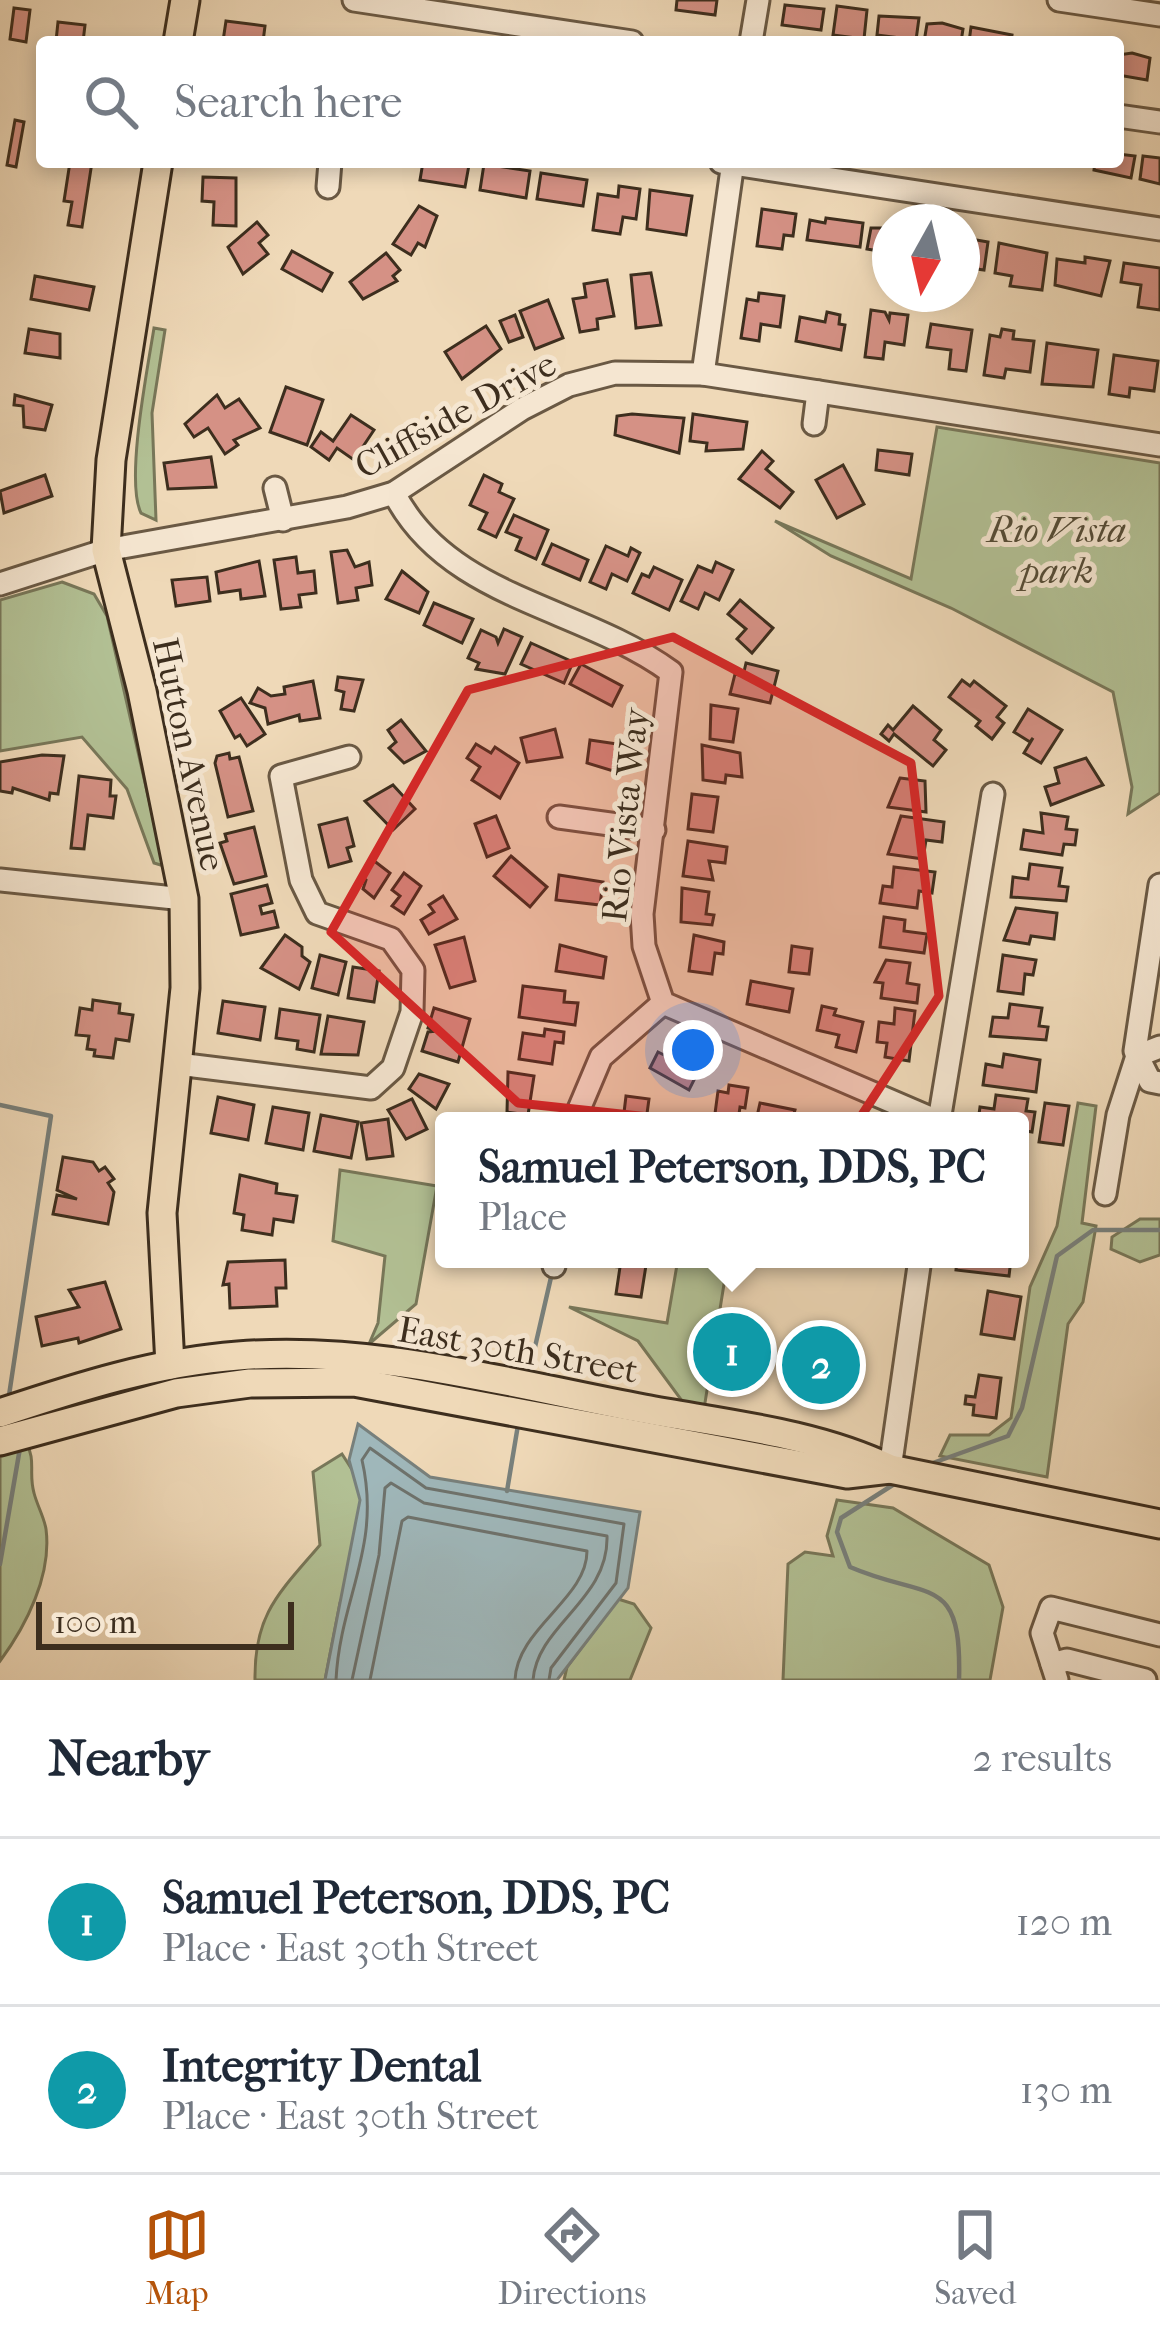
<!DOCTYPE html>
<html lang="en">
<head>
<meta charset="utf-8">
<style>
	:root { --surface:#fff; --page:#f6f6f7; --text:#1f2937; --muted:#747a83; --line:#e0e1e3; --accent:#b45309 }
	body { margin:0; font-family:"IM FELL French Canon",serif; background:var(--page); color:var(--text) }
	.compass { position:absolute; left:872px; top:204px; width:108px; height:108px; border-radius:50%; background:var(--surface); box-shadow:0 6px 18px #0003; rotate:188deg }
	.scale { position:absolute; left:36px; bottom:30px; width:258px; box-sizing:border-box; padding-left:12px; border:6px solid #3d2e1e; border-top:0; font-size:33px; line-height:42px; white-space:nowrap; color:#3d2e1e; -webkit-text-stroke:9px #f5e6d1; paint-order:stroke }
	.you { position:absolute; left:693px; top:1050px; width:42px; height:42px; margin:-30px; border:9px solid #fff; border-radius:50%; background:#1a73e8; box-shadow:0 0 0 18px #1a73e833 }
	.badge { display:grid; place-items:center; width:78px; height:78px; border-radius:50%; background:var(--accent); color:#fff; font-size:39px; font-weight:700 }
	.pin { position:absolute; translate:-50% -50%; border:6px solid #fff; box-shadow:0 3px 12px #0006 }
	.popup { position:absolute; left:435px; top:1112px; width:594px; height:156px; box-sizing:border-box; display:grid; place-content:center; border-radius:12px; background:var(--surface); filter:drop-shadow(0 3px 9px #0005); font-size:39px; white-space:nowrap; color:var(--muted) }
	.popup b { font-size:45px; color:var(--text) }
	.popup::after { content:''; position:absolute; left:50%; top:100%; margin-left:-24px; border:24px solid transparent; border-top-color:var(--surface) }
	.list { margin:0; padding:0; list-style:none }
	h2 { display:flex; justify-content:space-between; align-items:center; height:156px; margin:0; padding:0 48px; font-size:51px }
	h2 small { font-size:39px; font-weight:400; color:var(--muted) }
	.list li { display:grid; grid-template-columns:78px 1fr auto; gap:36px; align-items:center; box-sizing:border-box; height:168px; padding:0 48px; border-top:3px solid var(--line) }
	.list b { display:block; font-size:45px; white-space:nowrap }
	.list p { margin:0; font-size:39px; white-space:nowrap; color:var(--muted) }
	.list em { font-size:39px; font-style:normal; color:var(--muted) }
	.icon { flex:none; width:66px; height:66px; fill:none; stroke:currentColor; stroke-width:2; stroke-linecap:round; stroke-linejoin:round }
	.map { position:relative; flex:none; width:1160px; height:1680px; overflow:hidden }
	.search { position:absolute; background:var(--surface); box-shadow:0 6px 18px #0003; left:36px; right:36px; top:36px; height:132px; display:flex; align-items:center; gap:30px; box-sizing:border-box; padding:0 42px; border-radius:12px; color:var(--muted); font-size:45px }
	.sheet { height:492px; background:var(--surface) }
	nav { display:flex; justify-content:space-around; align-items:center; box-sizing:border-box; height:168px; border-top:3px solid var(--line); background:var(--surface); font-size:33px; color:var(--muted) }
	nav a { display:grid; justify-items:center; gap:6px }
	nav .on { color:var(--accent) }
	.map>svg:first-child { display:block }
</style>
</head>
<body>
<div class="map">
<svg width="1160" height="1680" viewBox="0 0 1160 1680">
	<rect width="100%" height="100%" fill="#efd9b8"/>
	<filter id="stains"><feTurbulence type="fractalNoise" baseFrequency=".00167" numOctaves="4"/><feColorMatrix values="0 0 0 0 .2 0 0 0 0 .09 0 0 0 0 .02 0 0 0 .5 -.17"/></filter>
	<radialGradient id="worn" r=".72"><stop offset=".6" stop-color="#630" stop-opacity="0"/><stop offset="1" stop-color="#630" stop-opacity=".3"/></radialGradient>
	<!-- green -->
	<g fill="#b2c094" stroke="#787759" stroke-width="3">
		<path d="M154,328L165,330L152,413L156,520L141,513C125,481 148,366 154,328Z"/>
		<path d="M937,427L1160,463V793L1128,814L1132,787L1113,692L951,608L831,556L775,521L911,579Z"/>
		<path d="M62,582L94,594L107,616L164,866L154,863L127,789L82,737L0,751V600Z"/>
		<path d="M1078,1103L1096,1106L1082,1223L1096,1226L1083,1302L1068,1324L1047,1477L940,1456L950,1435H989L1011,1418L1030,1287L1057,1226Z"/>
		<path d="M340,1170L437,1186L416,1304L369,1344L378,1323L385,1256L333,1241Z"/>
		<path d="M1140,1219H1160V1255L1140,1262L1111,1249L1112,1237Z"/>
		<path d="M678,1259H728L704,1409L685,1405L638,1341L569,1307L667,1323Z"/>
		<path d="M25,1440C37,1461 28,1472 34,1493C37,1505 44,1517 46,1529C52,1575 26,1626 0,1661V1448Z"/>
		<path d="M342,1454L376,1507L340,1603L325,1680H255C254,1614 279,1593 320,1545L313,1472Z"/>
		<path d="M837,1500L893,1508L989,1565L1003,1607L990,1680H783L788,1564L805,1552L833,1556L827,1536Z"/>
		<path d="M618,1599L634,1604L651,1628L630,1680H564L567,1667Z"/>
	</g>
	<!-- water -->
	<path fill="#9fb7ba" stroke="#78807c" stroke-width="3" d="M358,1424L430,1477L640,1512L628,1588L557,1680H325L360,1500L349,1460Z"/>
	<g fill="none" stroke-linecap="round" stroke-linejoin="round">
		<!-- shore -->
		<g stroke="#6e726c" stroke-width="3">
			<path d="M336,1680C340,1598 382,1547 362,1460L370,1448L426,1488L624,1524L616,1583L551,1668L549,1680"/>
			<path d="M352,1680L379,1555L385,1488L391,1483L424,1503L607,1536C609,1600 537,1625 533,1680"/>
			<path d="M370,1680L402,1521L408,1517L587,1551C587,1599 517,1628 515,1680"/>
		</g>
		<!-- stream -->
		<g stroke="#78807c" stroke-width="4.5">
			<path d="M0,1105L51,1116L8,1402"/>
			<path d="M529,1373L552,1273"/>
			<path d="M930,1464L1008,1436L1022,1408L1057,1256L1093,1230H1160"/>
			<path d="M899,1481L841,1518L837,1532L850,1567C929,1601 962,1572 959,1680"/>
			<path d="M507,1491L518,1425"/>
			<path d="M0,1564L20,1448"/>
		</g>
	</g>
	<!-- building -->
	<g fill="#d59185" stroke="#3d2e1e" stroke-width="3">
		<path d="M677,0H717L715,15L676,10Z"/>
		<path d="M785,5L824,9L821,30L782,25Z"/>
		<path d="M837,6L867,10L864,39L833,35Z"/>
		<path d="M14,8L30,10L26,42L10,39Z"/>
		<path d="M879,16L919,18L916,40L877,35Z"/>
		<path d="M226,21L265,26L263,42L223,41Z"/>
		<path d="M58,22L85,25L83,42L56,41Z"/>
		<path d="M942,23L963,29L961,42H924L927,24Z"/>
		<path d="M971,27L1012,35L1011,42H969Z"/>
		<path d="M1132,53L1150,58L1147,80L1118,75V55Z"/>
		<path d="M15,120L24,122L16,167L7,165Z"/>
		<path d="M1118,154L1135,156L1131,178L1094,170L1095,162H1118Z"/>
		<path d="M1143,156L1160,158V184L1140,179Z"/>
		<path d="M70,162H92L82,227L68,225L72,202L64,201Z"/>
		<path d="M423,162L469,165L465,187L420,180Z"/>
		<path d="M484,164L530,171L526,198L480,190Z"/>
		<path d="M541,173L587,180L583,206L537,199Z"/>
		<path d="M203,177L236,178V226L213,225L214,202L202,201Z"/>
		<path d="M619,186L640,189L636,219L623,217L620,234L593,230L598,194L618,197Z"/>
		<path d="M650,190L692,196L686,235L647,229Z"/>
		<path d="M419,206L437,216L425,247L418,243L411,255L393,244Z"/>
		<path d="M762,209L796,214L793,236L784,235L782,249L757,246Z"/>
		<path d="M826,218L863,223L860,247L807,240L810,220L825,223Z"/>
		<path d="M257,222L268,235L259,243L268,254L243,274L228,247Z"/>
		<path d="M871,228H890V253L867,249Z"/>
		<path d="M965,238L988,242L984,270L962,267Z"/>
		<path d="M999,243L1047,253L1042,290L1010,286L1012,276L995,273Z"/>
		<path d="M292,251L332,273L322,291L282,269Z"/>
		<path d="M386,253L400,270L393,276L397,281L363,299L350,282Z"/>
		<path d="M1085,257L1110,261L1101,296L1055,285L1057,259L1085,263Z"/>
		<path d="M1124,263L1160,268V310L1138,307L1141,285L1121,282Z"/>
		<path d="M651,273L661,325L636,328L631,275Z"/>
		<path d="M35,276L94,287L89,310L31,299Z"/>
		<path d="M607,280L614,316L597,319L598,329L580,332L573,299L586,297L584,284Z"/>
		<path d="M759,293L784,296L780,327L761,324L759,341L741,338L747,299L758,301Z"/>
		<path d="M548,300L563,338L535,349L520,311Z"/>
		<path d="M871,310L885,312L889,320L890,313L908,315L904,345L885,342L883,359L865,357Z"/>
		<path d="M827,312L840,315L839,324L845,325L841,350L796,341L800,317L825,322Z"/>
		<path d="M515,315L523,337L509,342L500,321Z"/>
		<path d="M931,324L972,330L966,371L949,369L951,350L927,347Z"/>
		<path d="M486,326L501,349L462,379L445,352Z"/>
		<path d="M29,329L60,334V358L25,353Z"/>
		<path d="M1002,329L1014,331L1013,339L1034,341L1030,372L1006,369L1004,378L984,375L990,335L1000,337Z"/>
		<path d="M1047,343L1098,350L1093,387L1042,384Z"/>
		<path d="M1114,355L1158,361L1154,391L1130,388L1129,397L1109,394Z"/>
		<path d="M286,387L323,400L307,445L270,432Z"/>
		<path d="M15,395L52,405L45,430L24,427L23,406L14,405Z"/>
		<path d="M217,395L225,408L239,399L260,428L234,440L238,445L225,454L208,428L194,437L185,424Z"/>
		<path d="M632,414L684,418L679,453L615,435L617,416Z"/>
		<path d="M693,414L747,422L743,449L706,451L707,443L690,441Z"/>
		<path d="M351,415L374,430L354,460L337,448L329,460L311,447L321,432L333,441Z"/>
		<path d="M878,450L912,454L909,475L876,470Z"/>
		<path d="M762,451L773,461L766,469L793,492L780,508L739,479Z"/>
		<path d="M211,457L216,487L168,489L164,463Z"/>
		<path d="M843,465L864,504L837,518L816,480Z"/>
		<path d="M45,475L52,496L4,513L0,491Z"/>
		<path d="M484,475L502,484L499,492L514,499L496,537L479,529L487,513L470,505Z"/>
		<path d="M514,515L548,530L536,559L516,550L521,538L506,532Z"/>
		<path d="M552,544L588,560L580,580L543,564Z"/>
		<path d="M606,546L628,556L631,548L640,553L627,581L612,574L606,589L590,582Z"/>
		<path d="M347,550L355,567L369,562L372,585L356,588L358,600L338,603L331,552Z"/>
		<path d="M296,557L298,573L314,571L316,593L299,595L301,607L281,609L274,560Z"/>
		<path d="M259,561L265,596L241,599L240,590L219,593L216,572Z"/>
		<path d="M716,562L733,570L719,600L705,593L698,609L681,601L698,566L712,572Z"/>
		<path d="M654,567L682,580L669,610L633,593L642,574L649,577Z"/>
		<path d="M402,571L428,592L419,613L386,599Z"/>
		<path d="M207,577L210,601L176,606L172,580Z"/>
		<path d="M740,600L773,628L752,653L737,639L746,629L728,614Z"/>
		<path d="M434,603L473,619L462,643L424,625Z"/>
		<path d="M504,629L522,637L505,674L476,669L479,663L468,658L481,630L496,637L498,643Z"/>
		<path d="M531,643L573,662L564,683L521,664Z"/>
		<path d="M746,663L778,671L770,703L730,694L735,674L743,676Z"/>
		<path d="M581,664L622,686L612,706L570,684Z"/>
		<path d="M338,677L363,680L354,711L341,709L344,692L336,690Z"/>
		<path d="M962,680L970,686L974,681L1006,706L997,717L1004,723L992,739L976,726L980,721L949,697Z"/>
		<path d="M313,681L320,718L300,721L299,715L268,724L265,708L250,703L258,688L271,696L285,694L284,687Z"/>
		<path d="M241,698L265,734L247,746L240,735L235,738L220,711Z"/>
		<path d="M711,705L738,709L733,742L710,739Z"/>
		<path d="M913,706L941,730L934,740L946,750L933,766L894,734L889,741L881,734L888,725L893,730Z"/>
		<path d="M1028,709L1062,730L1041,763L1024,753L1033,738L1030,742L1014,732Z"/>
		<path d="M401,720L426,751L404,763L389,748L396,742L388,730Z"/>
		<path d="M555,729L562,757L527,762L521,738Z"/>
		<path d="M590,740L624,745L620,773L587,763Z"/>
		<path d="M476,744L491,753L495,747L519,763L500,798L472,780L480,767L467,758Z"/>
		<path d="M702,745L740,753L742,777L726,775L725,783L703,780Z"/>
		<path d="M229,753L230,759L239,757L253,811L228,817L215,763L217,756Z"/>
		<path d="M42,755L64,756L58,794L50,793L49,800L13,788L12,793L0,791V762Z"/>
		<path d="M1086,758L1103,785L1051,805L1045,787L1059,783L1055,768Z"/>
		<path d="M79,776L111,780L110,796H116L113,818L88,815L84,849L71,848Z"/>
		<path d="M900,778L925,781L926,812L888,807Z"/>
		<path d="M393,785L415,809L393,830L365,801Z"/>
		<path d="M692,794L718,797L713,832L688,829Z"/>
		<path d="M1041,813L1068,817L1066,829L1077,830L1075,845L1064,844L1062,855L1021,849L1024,830L1043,833Z"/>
		<path d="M496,816L509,848L487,857L475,824Z"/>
		<path d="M901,816L944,822L942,842L926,840L923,859L888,854Z"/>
		<path d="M347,818L354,846L347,848L351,861L329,867L319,825Z"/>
		<path d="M254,827L266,876L234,884L220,843L227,841L225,834Z"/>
		<path d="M688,841L727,847L725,863L709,861L713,880L683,876Z"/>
		<path d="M511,856L547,887L530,907L494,876Z"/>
		<path d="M373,860L390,873L374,898L363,889L366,880L361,876Z"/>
		<path d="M1030,864L1062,868L1059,886L1068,887L1066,901L1011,897L1013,877L1028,879Z"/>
		<path d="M894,867L935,872L932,893L919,891L917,908L880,903L883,886L892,887Z"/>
		<path d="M404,873L421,886L404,914L392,906L400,896L392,890Z"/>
		<path d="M559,875L603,882L600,905L556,900Z"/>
		<path d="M267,885L272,903L260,906L262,914L274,911L278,927L241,935L231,894Z"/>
		<path d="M682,888L709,892L706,914L714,915L712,925L681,922Z"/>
		<path d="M443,896L457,919L429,934L421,920L434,912L429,905Z"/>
		<path d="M1016,908L1057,913L1054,939L1031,936L1029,944L1004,940Z"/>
		<path d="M884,917L905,920L904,931L927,934L924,953L880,947Z"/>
		<path d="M285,935L302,947V956L310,962L299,989L261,968Z"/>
		<path d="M694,935L724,942L723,954L715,953L712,974L689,971Z"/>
		<path d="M464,937L475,981L450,988L435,945Z"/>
		<path d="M560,945L606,957L603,978L556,971Z"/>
		<path d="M792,946L812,949L809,974L789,972Z"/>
		<path d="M320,955L346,962L338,995L312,988Z"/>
		<path d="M1003,955L1036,960L1033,975L1025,974L1023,994L998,991Z"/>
		<path d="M886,960L910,963L907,983L919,985L917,1003L881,998L883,983L875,982Z"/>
		<path d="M353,967L379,971L374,1002L348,998Z"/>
		<path d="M751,981L793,989L789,1012L747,1004Z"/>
		<path d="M523,986L565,991L564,1002L578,1003L575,1025L519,1017Z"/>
		<path d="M93,1000L120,1004L119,1013L133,1015L129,1041L116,1039L113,1058L94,1056L95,1050L87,1049L89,1036L76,1035L80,1008L92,1010Z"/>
		<path d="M223,1001L265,1007L260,1040L218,1033Z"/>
		<path d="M1010,1004L1042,1008L1039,1026L1048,1027L1046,1040L990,1036L993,1017L1008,1018Z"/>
		<path d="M822,1006L836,1009L834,1015L863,1022L856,1052L836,1047L839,1035L817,1030Z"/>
		<path d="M434,1008L470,1019L458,1062L422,1051L428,1032L437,1031L428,1028Z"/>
		<path d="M895,1008L915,1011L909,1061L885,1057L887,1043L877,1042L879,1022L894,1024Z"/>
		<path d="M280,1009L320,1015L314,1052L297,1049L298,1041L276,1038Z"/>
		<path d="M328,1016L364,1022L358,1055L321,1054Z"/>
		<path d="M545,1029L564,1032L563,1043L555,1042L552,1064L519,1059L523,1033L544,1036Z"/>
		<path d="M658,1052L698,1072L689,1090L650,1068Z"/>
		<path d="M1004,1054L1040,1060L1036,1092L983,1085L986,1064L1002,1067Z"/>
		<path d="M508,1072L534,1076L528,1115L507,1112Z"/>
		<path d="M419,1074L449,1084L436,1109L409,1089Z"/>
		<path d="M729,1085L748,1088L745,1108L740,1107L738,1121H714L718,1091L728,1093Z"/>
		<path d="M996,1095L1028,1099L1026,1111L1035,1112L1032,1132L1020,1130V1121H978L980,1107L994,1109Z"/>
		<path d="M626,1096L649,1099L646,1121H623Z"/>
		<path d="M218,1097L254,1105L248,1140L211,1133Z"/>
		<path d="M412,1099L427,1129L406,1139L388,1110Z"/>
		<path d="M760,1103L795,1110L792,1121H756Z"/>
		<path d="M1045,1103L1069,1106L1063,1145L1039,1142Z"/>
		<path d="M273,1107L309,1113L303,1150L266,1143Z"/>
		<path d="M321,1115L358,1122L351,1158L314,1151Z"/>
		<path d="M388,1119L393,1156L367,1159L361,1123Z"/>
		<path d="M63,1157L93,1162L99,1171L105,1167L114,1179L108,1183L114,1192L108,1224L53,1214L57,1195L77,1199L57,1190Z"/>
		<path d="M240,1175L277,1184L276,1193L297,1196L293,1222L274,1219L272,1235L242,1230L244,1215L234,1213Z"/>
		<path d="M608,1259H647L641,1297L616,1294L620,1267L607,1266Z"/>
		<path d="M957,1259H1011L1009,1276L956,1270Z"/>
		<path d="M285,1260L286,1288H276L277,1306L230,1308L229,1284L223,1285L228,1262Z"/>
		<path d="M105,1282L121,1329L79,1343L78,1338L42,1346L36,1317L79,1307L69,1290Z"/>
		<path d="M988,1291L1021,1297L1014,1339L981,1334Z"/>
		<path d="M718,1334L751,1339L746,1387L711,1381Z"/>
		<path d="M806,1349L841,1354L832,1402L799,1398Z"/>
		<path d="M979,1375L1001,1378L996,1418L973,1415L974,1405L965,1404L966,1396L975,1397Z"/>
	</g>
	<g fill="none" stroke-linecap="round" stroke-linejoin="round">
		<defs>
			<g id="minor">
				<path d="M354,0L632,42"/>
				<path d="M1059,0L1160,15"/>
				<path d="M751,42L758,0"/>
				<path d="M1118,116L1160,122"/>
				<path d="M721,162L1160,229"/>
				<path d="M328,187L330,162"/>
				<path d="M703,374L733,162"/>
				<path d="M814,424L818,392"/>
				<path d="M275,488L283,520"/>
				<path d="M394,493C448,599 581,606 671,672L642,914L644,946L663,1003L937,1121"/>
				<path d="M0,584L106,550L347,507L394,493L522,409L569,385L615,373L703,374L1160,445"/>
				<path d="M559,817L654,830"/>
				<path d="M0,880L184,899"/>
				<path d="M1160,885L1135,1051L1150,1081L1160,1083"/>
				<path d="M178,1064L371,1088L393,1068L412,1012L413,970L391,939L317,913L301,880L281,776L349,757"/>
				<path d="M574,1121L601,1057L663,1003"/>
				<path d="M939,1121L993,794"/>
				<path d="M1105,1194L1118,1115L1137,1056L1160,1047"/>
				<path d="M554,1266V1259"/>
				<path d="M890,1469L920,1259"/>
				<path d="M1052,1664L1067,1660L1145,1680"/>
				<path d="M1057,1680L1042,1633L1051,1608L1160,1635"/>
			</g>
			<g id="major">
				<path d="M178,42L185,0"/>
				<path d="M158,162L111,460L106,550L142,691L184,899L185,988L162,1213L170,1365"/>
				<path d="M0,1413C78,1387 156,1362 238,1356C376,1345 510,1384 644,1409C725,1424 816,1433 890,1469L1160,1524"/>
				<path d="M0,1441L176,1393L250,1383L354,1382L847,1474L890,1469"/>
			</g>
		</defs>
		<!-- minor casing -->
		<use href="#minor" stroke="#6a5944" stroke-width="27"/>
		<!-- major casing -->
		<use href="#major" stroke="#3d2e1e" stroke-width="33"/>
		<!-- minor -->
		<use href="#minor" stroke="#f5e6d1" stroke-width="21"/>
		<!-- major -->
		<use href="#major" stroke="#efd9b8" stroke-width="27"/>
	</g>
	<!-- marked area -->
	<path fill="#d62828" fill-opacity="0.2" stroke="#d62828" stroke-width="9" stroke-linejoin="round" d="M673,637L911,763L939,996L847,1138L518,1103L331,932L468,690Z"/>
	<g text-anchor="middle" stroke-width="10" stroke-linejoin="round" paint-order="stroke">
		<!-- street labels -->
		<g font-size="36" fill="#3d2e1e" stroke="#f5e6d1">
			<text transform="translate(455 414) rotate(-29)" y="13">Cliffside Drive</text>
			<text transform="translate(190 754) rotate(78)" y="13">Hutton Avenue</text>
			<text transform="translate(624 815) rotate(-84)" y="13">Rio Vista Way</text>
			<text transform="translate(518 1349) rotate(10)" y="13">East 30th Street</text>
		</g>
		<!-- park labels -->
		<g font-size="36" font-style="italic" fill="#544b36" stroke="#f5e6d1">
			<text x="1057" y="542">Rio Vista<tspan x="1057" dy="41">park</tspan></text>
		</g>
	</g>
	<rect width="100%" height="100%" filter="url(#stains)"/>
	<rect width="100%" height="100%" fill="url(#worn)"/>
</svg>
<svg class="compass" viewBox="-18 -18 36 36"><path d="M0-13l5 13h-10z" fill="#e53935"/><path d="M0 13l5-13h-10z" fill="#747a83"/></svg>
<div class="scale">100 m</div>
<div class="you"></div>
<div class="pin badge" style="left:732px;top:1352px;background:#0f9aa8">1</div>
<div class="popup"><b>Samuel Peterson, DDS, PC</b>Place</div>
<div class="pin badge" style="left:821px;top:1365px;background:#0f9aa8">2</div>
<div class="search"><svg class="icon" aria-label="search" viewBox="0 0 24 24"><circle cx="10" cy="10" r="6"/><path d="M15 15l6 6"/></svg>Search here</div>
</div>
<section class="sheet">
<h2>Nearby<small>2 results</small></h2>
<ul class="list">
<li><span class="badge" style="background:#0f9aa8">1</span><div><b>Samuel Peterson, DDS, PC</b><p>Place · East 30th Street</p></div><em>120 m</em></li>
<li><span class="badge" style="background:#0f9aa8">2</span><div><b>Integrity Dental</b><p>Place · East 30th Street</p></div><em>130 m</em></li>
</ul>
</section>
<nav>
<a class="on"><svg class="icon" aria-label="map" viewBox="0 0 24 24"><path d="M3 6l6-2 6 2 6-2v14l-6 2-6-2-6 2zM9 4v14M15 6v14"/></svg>Map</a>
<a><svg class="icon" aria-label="directions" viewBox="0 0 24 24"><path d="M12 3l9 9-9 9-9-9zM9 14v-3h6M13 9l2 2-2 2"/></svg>Directions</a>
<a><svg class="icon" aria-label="saved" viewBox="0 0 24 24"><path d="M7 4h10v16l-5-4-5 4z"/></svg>Saved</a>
</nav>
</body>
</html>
